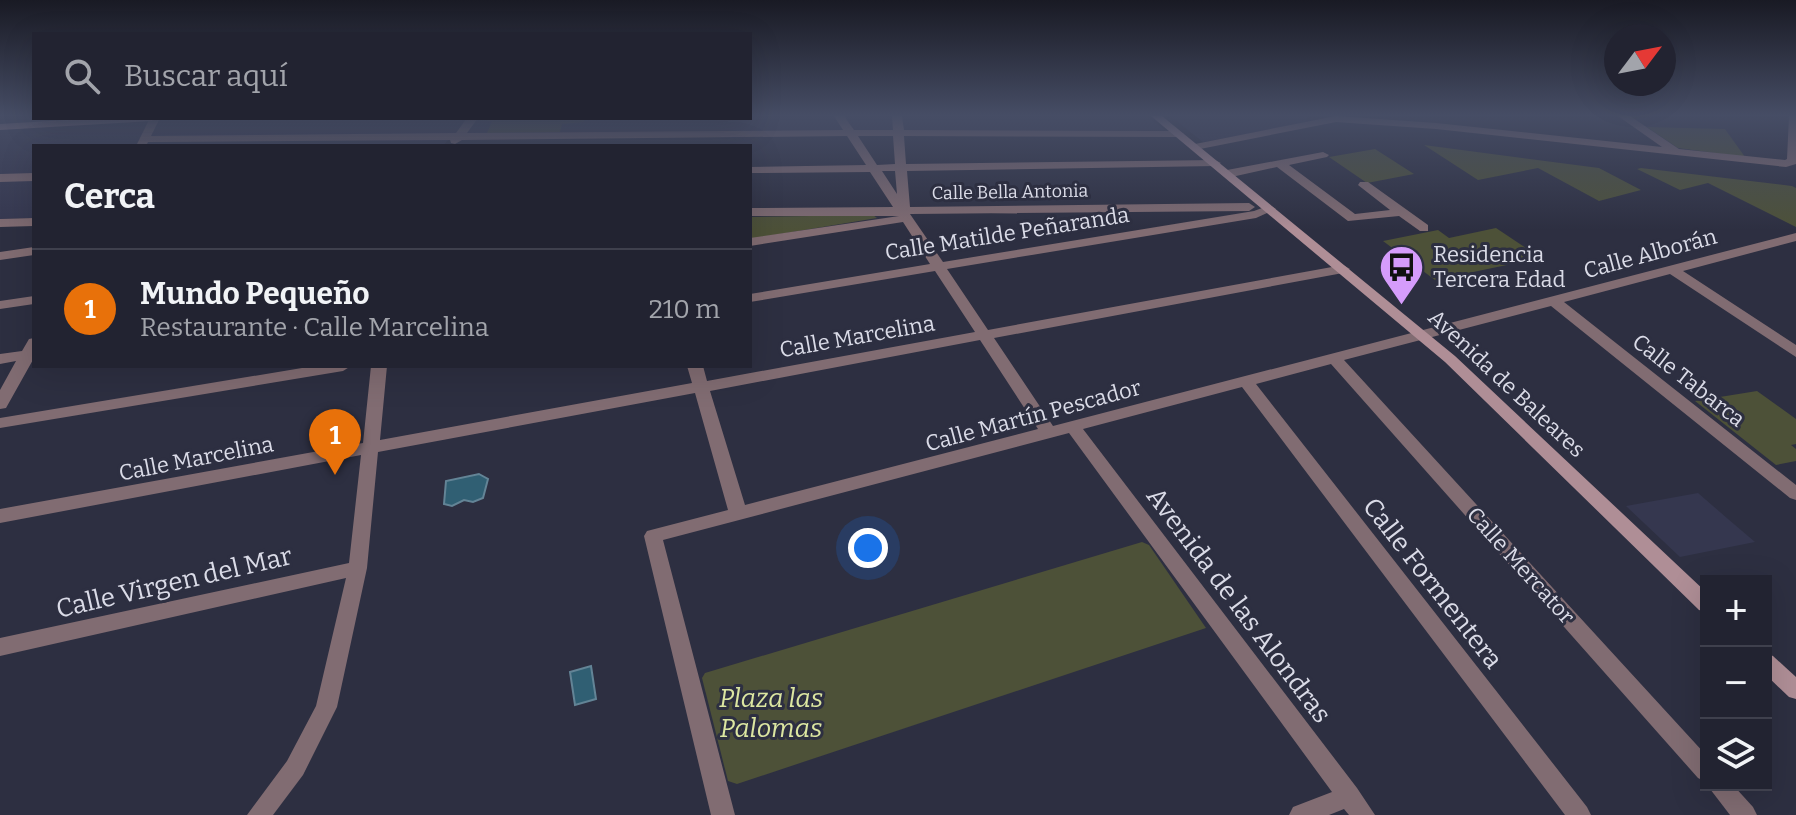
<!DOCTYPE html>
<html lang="es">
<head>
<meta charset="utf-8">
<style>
	:root { --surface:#222331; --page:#2e2f3d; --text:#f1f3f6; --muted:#a2a4ab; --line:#3f404d; --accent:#bca0f2 }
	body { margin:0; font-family:Bitter,serif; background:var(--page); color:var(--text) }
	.controls { position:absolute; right:24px; bottom:24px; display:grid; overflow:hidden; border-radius:0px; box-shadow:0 8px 32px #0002 }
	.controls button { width:72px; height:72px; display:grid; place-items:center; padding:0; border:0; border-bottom:2px solid var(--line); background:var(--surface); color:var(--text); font:40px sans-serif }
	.compass { position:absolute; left:1604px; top:24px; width:72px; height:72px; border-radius:50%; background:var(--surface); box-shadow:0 8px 32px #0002; rotate:58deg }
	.you { position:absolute; left:868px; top:548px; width:28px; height:28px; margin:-20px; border:6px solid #fff; border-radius:50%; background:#1a73e8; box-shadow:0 0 0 12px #1a73e833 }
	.badge { display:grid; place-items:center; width:52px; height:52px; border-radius:50%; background:var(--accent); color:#fff; font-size:26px; font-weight:700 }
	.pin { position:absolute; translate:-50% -66px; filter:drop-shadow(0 2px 4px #0008) }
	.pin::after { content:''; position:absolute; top:42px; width:28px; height:24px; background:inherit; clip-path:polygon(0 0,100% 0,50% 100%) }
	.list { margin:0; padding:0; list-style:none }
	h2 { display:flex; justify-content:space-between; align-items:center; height:104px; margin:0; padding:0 32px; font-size:34px }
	h2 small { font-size:26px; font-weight:400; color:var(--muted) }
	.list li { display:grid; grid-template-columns:52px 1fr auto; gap:24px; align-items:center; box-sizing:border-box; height:120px; padding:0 32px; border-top:2px solid var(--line) }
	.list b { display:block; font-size:30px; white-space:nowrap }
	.list p { margin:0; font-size:26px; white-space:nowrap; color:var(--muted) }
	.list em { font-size:26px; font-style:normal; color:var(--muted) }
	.icon { flex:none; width:44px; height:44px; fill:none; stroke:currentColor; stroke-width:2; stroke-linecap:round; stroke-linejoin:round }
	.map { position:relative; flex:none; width:1796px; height:815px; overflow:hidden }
	.search { position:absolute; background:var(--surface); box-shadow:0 8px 32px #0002; left:32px; top:32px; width:720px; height:88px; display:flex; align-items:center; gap:20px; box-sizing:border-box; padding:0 28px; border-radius:0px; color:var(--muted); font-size:30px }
	.panel { position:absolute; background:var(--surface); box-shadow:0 8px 32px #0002; left:32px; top:144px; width:720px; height:224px; border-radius:0px }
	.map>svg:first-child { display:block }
</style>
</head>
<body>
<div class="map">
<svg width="1796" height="815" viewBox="0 0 1796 815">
	<rect width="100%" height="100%" fill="#2d2f41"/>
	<!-- built -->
	<g fill="#35374f">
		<path d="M0,116H1147L1165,130L452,135L443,146H34V218L0,219Z"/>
		<path d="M1170,116H1310L1306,119L1307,123L1203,142Z"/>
		<path d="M1698,493L1728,519L1755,542L1680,557L1626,506Z"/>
	</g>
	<!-- green -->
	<g fill="#4d5138">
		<path d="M480,118H585L584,122L562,124L560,132L487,133L492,121L479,120Z"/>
		<path d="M1647,127L1725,129L1745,157L1678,148Z"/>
		<path d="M1424,145L1599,168L1641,190L1599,201L1538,168L1478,180Z"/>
		<path d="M1375,149L1414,174L1367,183L1329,157Z"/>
		<path d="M1641,168L1792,186L1796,188V227L1708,183L1680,190L1637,169Z"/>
		<path d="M873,215L877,218L750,239V217Z"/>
		<path d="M1496,228L1541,258L1435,280L1383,241L1438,230L1449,238Z"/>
		<path d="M1757,391L1796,419V444L1791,445L1796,449V461L1776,465L1695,401Z"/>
		<path d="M1142,542L1149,545L1206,628L737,784L728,781L702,678L705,673Z"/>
	</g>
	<!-- water -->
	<g fill="#305f73" stroke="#638496" stroke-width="2">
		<path d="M479,474L488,479L483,498L473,502L464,500L452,506L444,504L446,481Z"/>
		<path d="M591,666L596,699L575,705L570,672Z"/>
	</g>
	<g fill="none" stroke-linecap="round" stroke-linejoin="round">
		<!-- street -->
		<g fill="#816c72" fill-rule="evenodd">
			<path d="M834,116H844L854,130H893L892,116H902L904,130L1179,131L1184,134L1179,137L904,136L906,164L1215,160L1221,163L1215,166L907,171L910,207L1249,203L1255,207L1249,211L910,214L943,262L1254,211L1270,205L1276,209L1256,218L947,269L988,330L1343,265L1350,269L1343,273L994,338L1053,426L1796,233V241L1683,271L1796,345V357L1670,274L1564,302L1796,485V500L1790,498L1551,306L1344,360L1706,755V782L1698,778L1331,364L1256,384L1587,807L1591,815H1565L1242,387L1083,429L1357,788L1375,815H1349L1344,809L1329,815H1289L1293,807L1332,792L1069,433L663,540L735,815H711L644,536L647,531L728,510L695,393L378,452L367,568L337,707L303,775L273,815H247L287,761L316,706L346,578L0,656V638L349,563L361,455L0,523V509L363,443L371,366H387L380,440L692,383L687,366H703L707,381L975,332L935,271L750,302V294L930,264L903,222L750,246V238L899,216H750V208L893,207L870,172L750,173V167L866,165L847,136L462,140L455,144L451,143L450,140L148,142L146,146H136L150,118H160L151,136L456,133L467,118H478L467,133L843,130ZM858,136H893L895,164L877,165ZM882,171H895L897,194ZM980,340L1038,429L745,505L710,391Z"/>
			<path d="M1336,116L1436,123L1662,147L1618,116H1630L1679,149L1785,160L1787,159L1789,116H1796V164L1786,167L1436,129L1336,122L1195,150L1189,147L1195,144Z"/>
			<path d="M1323,152L1329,155L1327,157L1289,165L1355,214L1390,210L1358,185L1360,182H1368L1428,225V231H1420L1399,216L1348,221L1277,167L1227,178L1221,174L1227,170Z"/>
			<path d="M34,173V181L0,182V174Z"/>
			<path d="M34,218V226L0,227V219Z"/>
			<path d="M34,247V255L0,260V252Z"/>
			<path d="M34,296V304L0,309V301Z"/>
			<path d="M34,338V358L6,408L0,409V390L16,361L0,364V354L22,351L29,339Z"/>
			<path d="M314,366H351L343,371L0,428V418Z"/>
			<path d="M1707,785H1733L1753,807L1757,815H1730Z"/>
		</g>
		<!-- secondary -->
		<g fill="#af8e96" fill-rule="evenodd">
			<path d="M1151,116H1162L1455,356L1706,592V612L1699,610L1445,362Z"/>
			<path d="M98,118H157L152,121L0,130V124Z"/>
			<path d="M1766,653L1773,656L1796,677V699L1789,697L1766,675Z"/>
		</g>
	</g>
	<!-- sky -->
	<linearGradient id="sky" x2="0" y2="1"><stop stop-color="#191a24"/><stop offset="0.5" stop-color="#464d65"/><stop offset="1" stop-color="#464d65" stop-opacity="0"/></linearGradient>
	<rect width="1796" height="230" fill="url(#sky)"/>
	<!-- icons -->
	<defs>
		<symbol id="bus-pin" viewBox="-11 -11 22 30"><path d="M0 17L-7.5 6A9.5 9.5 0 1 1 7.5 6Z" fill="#d59cfb" stroke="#2d2f41"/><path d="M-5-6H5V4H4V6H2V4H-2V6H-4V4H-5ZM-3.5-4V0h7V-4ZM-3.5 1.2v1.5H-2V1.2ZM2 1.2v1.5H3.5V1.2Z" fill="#111"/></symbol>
	</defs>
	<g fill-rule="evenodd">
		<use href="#bus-pin" x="1376" y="242" width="51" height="69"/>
	</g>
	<g text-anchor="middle" stroke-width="6" stroke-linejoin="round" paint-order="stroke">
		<!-- far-street labels -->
		<g font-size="18" fill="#dadbe7" stroke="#2d2f41">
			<text transform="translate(1010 192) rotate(-1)" y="6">Calle Bella Antonia</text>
		</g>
		<!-- street labels -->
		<g font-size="22" fill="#dadbe7" stroke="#2d2f41">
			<text transform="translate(1007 233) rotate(-9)" y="8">Calle Matilde Peñaranda</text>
			<text transform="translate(1650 253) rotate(-15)" y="8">Calle Alborán</text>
			<text transform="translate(857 336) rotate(-10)" y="8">Calle Marcelina</text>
			<text transform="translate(1689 380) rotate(38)" y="8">Calle Tabarca</text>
			<text transform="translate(1507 383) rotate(43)" y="8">Avenida de Baleares</text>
			<text transform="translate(1033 415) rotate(-15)" y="8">Calle Martín Pescador</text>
			<text transform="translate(196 458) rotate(-11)" y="8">Calle Marcelina</text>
			<text transform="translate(1521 565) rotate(48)" y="8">Calle Mercator</text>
		</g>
		<!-- poi labels -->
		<g font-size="22" fill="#dadbe7" stroke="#2d2f41" text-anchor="start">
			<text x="1433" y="262">Residencia<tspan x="1433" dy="25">Tercera Edad</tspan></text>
		</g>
		<!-- near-street labels -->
		<g font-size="26" fill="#dadbe7" stroke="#2d2f41">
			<text transform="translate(174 582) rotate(-13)" y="9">Calle Virgen del Mar</text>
			<text transform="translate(1433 583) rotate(52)" y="9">Calle Formentera</text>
			<text transform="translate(1239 605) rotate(53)" y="9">Avenida de las Alondras</text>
		</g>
		<!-- near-park labels -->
		<g font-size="26" font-style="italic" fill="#dce6a1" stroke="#2d2f41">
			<text x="771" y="707">Plaza las<tspan x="771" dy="30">Palomas</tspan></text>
		</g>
	</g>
</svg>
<div class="controls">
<button>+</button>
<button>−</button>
<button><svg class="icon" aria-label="layers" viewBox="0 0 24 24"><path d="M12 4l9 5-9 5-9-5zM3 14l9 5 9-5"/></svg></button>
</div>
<svg class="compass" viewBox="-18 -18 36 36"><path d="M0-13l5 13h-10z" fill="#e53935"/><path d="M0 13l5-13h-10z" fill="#a2a4ab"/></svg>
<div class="you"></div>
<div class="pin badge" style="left:335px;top:475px;background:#e8710a">1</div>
<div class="search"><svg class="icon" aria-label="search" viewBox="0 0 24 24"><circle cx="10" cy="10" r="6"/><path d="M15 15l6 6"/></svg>Buscar aquí</div>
<section class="panel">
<h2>Cerca<small></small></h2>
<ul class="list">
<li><span class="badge" style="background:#e8710a">1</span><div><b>Mundo Pequeño</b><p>Restaurante · Calle Marcelina</p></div><em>210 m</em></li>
</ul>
</section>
</div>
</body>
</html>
